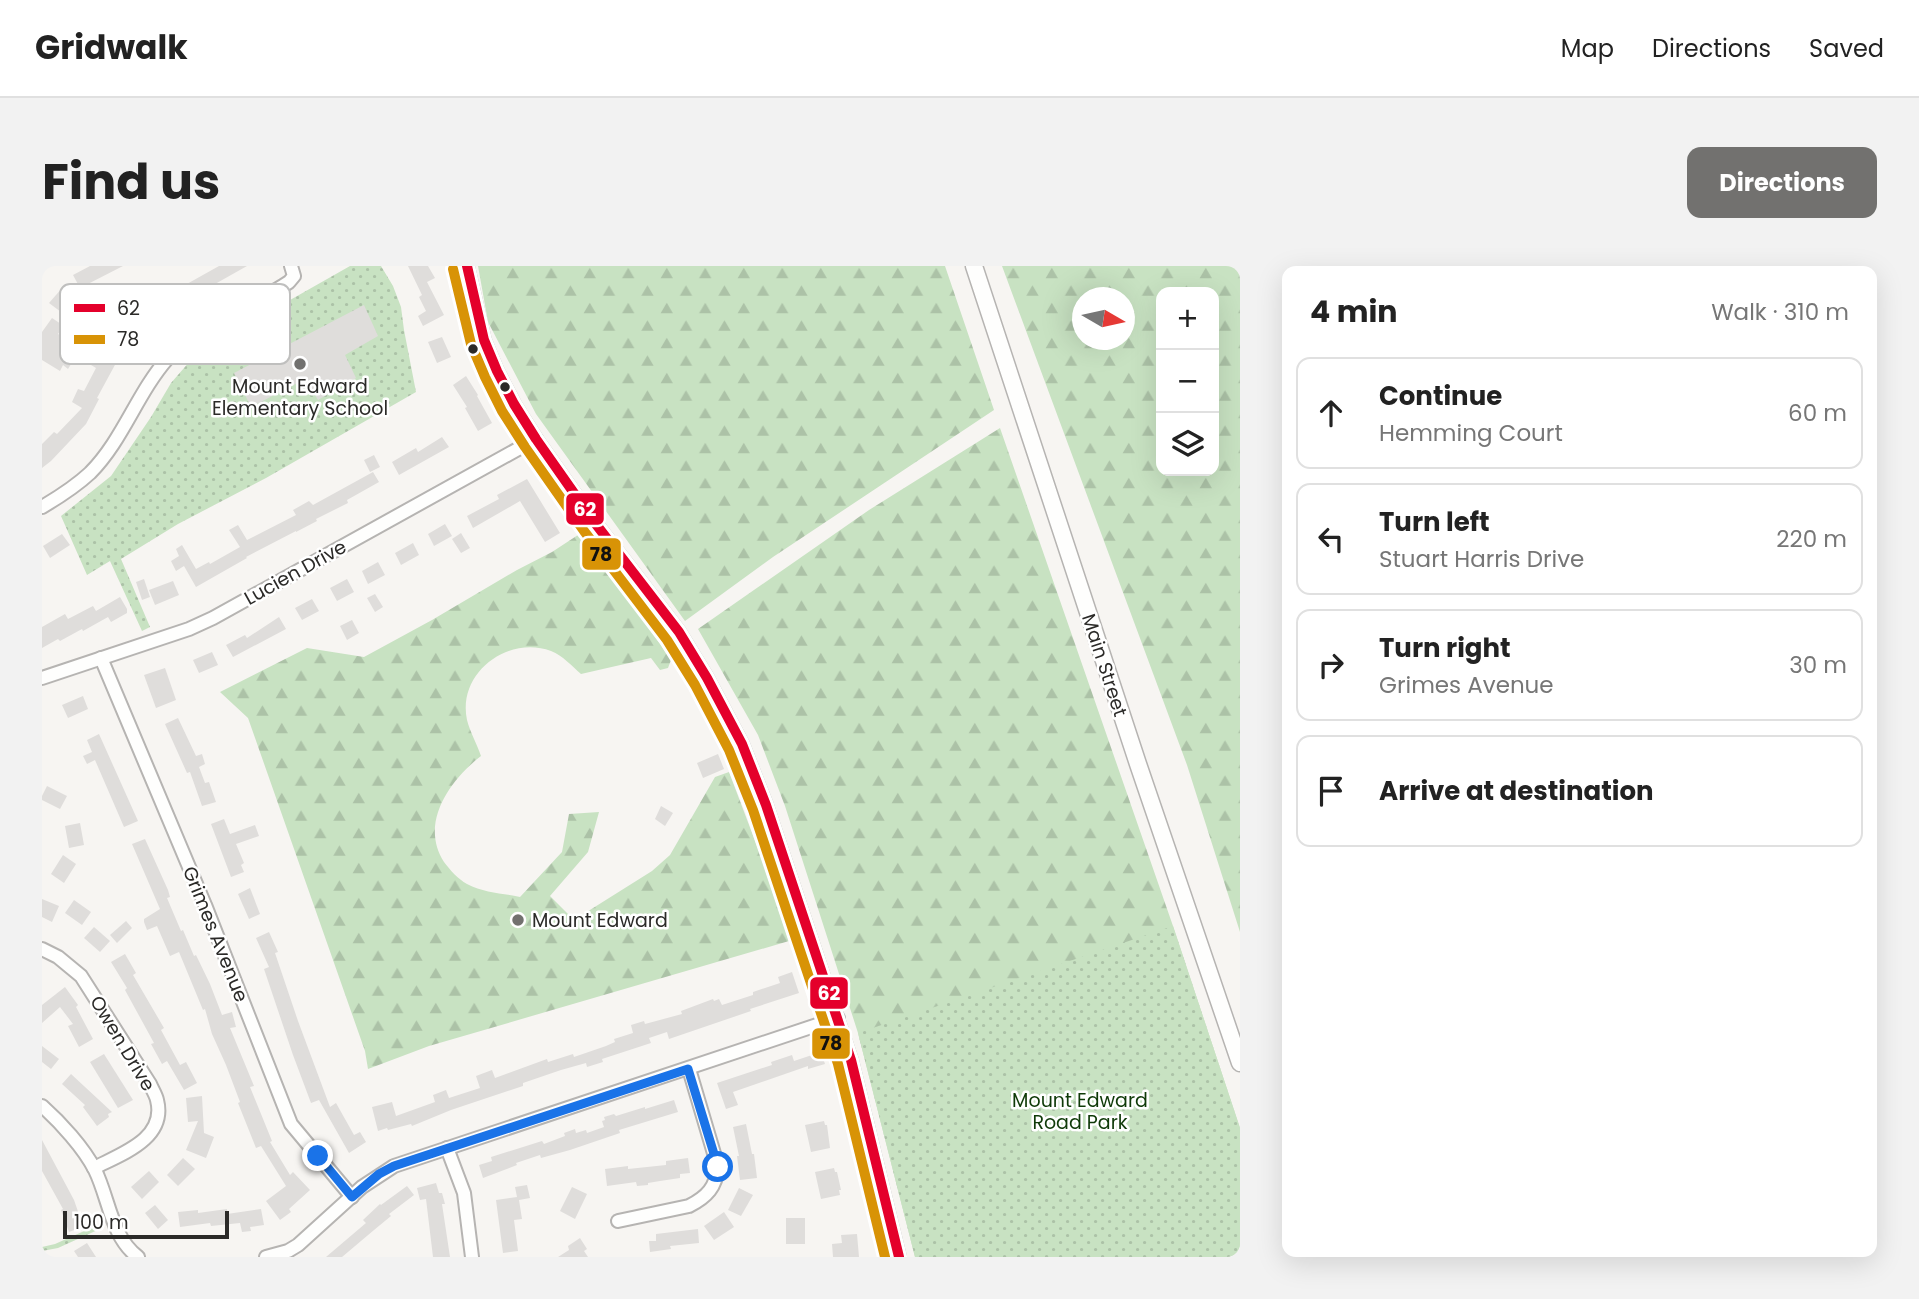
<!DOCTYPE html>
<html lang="en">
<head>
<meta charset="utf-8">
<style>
	:root { --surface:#fff; --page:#f2f2f2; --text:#222; --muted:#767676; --line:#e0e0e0; --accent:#72716f }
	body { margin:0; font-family:Poppins,sans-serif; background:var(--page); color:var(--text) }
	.controls { position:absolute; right:21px; top:21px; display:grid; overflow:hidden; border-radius:14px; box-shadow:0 7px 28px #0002 }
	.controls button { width:63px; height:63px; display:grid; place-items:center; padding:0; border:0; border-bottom:2px solid var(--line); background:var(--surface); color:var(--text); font:35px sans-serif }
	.compass { position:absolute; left:1030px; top:21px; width:63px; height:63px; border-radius:50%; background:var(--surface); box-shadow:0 7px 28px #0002; rotate:99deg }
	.scale { position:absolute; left:21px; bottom:18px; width:166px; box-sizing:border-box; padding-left:7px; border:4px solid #2b2a28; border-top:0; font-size:19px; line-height:24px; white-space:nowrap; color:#2b2a28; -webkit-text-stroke:5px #fff; paint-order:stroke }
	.stop { position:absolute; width:21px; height:21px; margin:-16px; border:5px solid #1a73e8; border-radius:50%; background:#fff }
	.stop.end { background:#1a73e8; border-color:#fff; box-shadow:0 2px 7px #0008 }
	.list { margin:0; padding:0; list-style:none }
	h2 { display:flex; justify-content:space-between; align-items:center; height:91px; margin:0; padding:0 28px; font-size:30px }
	h2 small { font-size:23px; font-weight:400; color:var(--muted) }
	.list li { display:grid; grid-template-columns:46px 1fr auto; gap:21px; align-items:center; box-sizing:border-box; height:112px; margin:0 14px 14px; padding:0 14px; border:2px solid var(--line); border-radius:14px }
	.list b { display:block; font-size:26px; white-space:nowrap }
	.list p { margin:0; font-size:23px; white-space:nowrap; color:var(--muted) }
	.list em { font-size:23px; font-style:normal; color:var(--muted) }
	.icon { flex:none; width:38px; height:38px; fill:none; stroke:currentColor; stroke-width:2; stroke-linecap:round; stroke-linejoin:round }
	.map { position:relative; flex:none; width:1198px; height:991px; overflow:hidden; border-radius:14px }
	header { display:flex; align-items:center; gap:42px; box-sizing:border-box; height:98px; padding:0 35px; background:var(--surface); border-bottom:2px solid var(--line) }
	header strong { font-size:33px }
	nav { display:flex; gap:38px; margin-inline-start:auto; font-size:24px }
	.intro { display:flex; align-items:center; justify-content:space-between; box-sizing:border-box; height:168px; padding:0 42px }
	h1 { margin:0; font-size:49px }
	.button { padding:18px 32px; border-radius:14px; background:var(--accent); color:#fff; font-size:24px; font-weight:700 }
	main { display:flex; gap:42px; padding:0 42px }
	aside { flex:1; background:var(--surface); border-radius:14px; box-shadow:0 7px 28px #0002 }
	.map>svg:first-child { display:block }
</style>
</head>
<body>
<header>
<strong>Gridwalk</strong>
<nav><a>Map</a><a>Directions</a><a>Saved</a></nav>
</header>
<div class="intro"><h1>Find us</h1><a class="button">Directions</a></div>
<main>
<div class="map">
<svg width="1198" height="991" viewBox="0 0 1198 991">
	<defs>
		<pattern id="forest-firs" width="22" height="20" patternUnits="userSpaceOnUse" patternTransform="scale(1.75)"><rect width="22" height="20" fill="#c8e2c2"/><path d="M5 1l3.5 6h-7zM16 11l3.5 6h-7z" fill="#acc2a7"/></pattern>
		<pattern id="park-dots" width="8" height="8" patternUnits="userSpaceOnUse" patternTransform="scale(1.75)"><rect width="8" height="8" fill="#c8e2c2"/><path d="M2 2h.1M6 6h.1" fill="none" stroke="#acc2a7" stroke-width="1.8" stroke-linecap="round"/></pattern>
	</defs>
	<rect width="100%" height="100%" fill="#f7f5f2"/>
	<!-- forest -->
	<g fill="url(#forest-firs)" fill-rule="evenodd">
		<path d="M436,0H903L952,144L731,291L643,355L494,148L446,56Z"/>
		<path d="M960,0H1198V666L1145,499ZM1172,26V205H1119V26ZM1041,32H1083V74H1041Z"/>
		<path d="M958,162L1131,660L1198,862V991H873L816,767L743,540L716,469L656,363L827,244Z"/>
		<path d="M539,267L626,389L629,394L626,402L618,404L609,392L539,408C530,400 521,390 509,385C466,369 415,407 425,454C428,466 435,478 439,490C408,514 377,557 402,596C408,604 416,613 425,618C442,627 460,627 478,631L520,586L527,548L557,546L546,586L508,630L532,654L610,605L628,589L673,511L687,506L718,588L747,675L387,780L326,803L323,785L206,452L178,426L265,382L322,391L390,354L475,304L510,286Z"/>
	</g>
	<!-- park -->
	<g fill="url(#park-dots)">
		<path d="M308,0H339L351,20L359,41L362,64L374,126L224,212L136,258L79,293L108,361L100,365L68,295L45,309L19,250L69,210L109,151L129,117L155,87Z"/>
		<path d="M1131,660L1198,862V991H873L816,767Z"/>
		<path d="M58,958L60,962L16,982L0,985V981L13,978Z"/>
	</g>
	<!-- building -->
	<g fill="#dfdddb">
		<path d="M48,0H81L38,22L31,9Z"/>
		<path d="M177,0H205L134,40L108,58L111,60L90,81L78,99L74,97L55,132L57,133L44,158L9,195L0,202V178L12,166L15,168L40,142L30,136L36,123L42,125L54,102L34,90L26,103L21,99L18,105L0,94V66L10,52L22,60L16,68L62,95L77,74L102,47L101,46L127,28Z"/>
		<path d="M366,0H386L393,12L385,16L402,49L381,60L376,50L384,45L377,31L380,29Z"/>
		<path d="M21,21L32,30L19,46L7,37Z"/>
		<path d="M322,39L336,70L303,89L314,112L276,134L263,113L209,141L192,107Z"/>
		<path d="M400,71L409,91L395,97L386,76Z"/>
		<path d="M424,110L436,129L435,130L450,157L436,165L423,142L425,141L411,119Z"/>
		<path d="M400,171L407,181L357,209L350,196L374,182L376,186Z"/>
		<path d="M332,189L338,201L328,206L322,194Z"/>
		<path d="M331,206L337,216L305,234L306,237L274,253L275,255L254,266V265L204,291L205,292L154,321L142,300L134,305L129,295L137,290L134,283L140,279L154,303L167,296L168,298L198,281L187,264L196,259L205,274L254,249L251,244L267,235L271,239Z"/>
		<path d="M485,213L518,267L503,276L478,235L431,262L425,250L457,233L455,229Z"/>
		<path d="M403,258L410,270L392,280L386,268Z"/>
		<path d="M419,267L428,282L419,287L410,273Z"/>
		<path d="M20,268L28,279L8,292L1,280Z"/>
		<path d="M371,277L377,289L359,299L353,287Z"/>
		<path d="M336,296L343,309L326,318L320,305Z"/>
		<path d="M102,313L108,331L100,334L94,316Z"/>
		<path d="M305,313L312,326L295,335L288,322Z"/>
		<path d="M131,315L137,329L113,339L107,324Z"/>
		<path d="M333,328L341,341L333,346L325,332Z"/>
		<path d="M78,331L85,343V347L69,356L66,351L41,365L40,363L18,375L16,373L0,382V361L23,348L26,353L51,340L54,345Z"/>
		<path d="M270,333L277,345L260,354L253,342Z"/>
		<path d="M237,351L244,363L191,391L184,379L203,369L205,372Z"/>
		<path d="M310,354L317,367L305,374L298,360Z"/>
		<path d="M170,386L176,399L157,407L151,394Z"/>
		<path d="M123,402L134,434L114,442L102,409Z"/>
		<path d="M41,430L46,443L26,452L20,439Z"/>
		<path d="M136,452L154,490L160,488L163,498L157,501L163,517L167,516L174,536L160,540L148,506L145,507L123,458Z"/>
		<path d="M57,468L96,555L82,561L53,494L45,498L41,490L50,486L45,474Z"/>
		<path d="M676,488L682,503L661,512L655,497Z"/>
		<path d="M5,520L25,530L18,543L0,534V530Z"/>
		<path d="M619,540L631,547L623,560L613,553Z"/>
		<path d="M182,553L188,568L213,559L217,570L194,578L202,597L199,599L202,606L189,611L169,558Z"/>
		<path d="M38,557L42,579L27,582L23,560Z"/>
		<path d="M103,573L126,624L128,631L125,632L139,665L141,664L152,690L154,689L168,718L180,749L190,746L194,761L188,762L212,820L208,821L230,875L228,876L248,909L251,906L268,924L247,943L249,946L238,954L224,935L244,920L219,880L214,882L196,837L198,836L184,799L170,768L163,743L161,744L137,686L128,690L115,660L105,664L102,656V653L118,643L90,578Z"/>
		<path d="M21,589L34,598L22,617L9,608Z"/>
		<path d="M208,622L218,648L207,653L196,628Z"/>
		<path d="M0,633L17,640L10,656L0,651Z"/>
		<path d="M32,634L49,646L40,659L23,647Z"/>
		<path d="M84,655L90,662L75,677L68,669Z"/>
		<path d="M52,661L68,675L58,686L42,672Z"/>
		<path d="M227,666L236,686L233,687L256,755L288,841L294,837L312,869L318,866L324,876L307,887L277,834L269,837L251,789L222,703L227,701L214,672Z"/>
		<path d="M83,688L94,707L91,709L122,762L119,764L138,799L144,796L155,817L142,824L125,795L120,798L109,778L112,777L83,724L85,722L69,696Z"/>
		<path d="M750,706L757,727L708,743L709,745L627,773L625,766L607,772L609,777L560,793L561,796L545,801L544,797L519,804L481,817V820L409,844L370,860L369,858L346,864L345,862L336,865L330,841L350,836L354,850L393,836L391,829L404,824L407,832L438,822L434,810L450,804L453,812L505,793L506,796L531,788L532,791L564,780L573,776L572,773L591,767L589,759L602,755L603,758L640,748L639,745L671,733L672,735L677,733L680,739L711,729V726L738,717L736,711Z"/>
		<path d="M23,721L36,739L34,741L51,773L37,781L26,760L31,758L18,741L0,757V739Z"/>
		<path d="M0,780L17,793L9,803L0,796Z"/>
		<path d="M779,786L783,798L766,803V800L691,826L696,839L684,843L675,817L730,799L729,796L750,789L752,795Z"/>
		<path d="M62,788L91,834L76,842L48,796Z"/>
		<path d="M29,808L70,846L66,848L67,851L55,860L41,841L43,839L20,818Z"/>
		<path d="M160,830L162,867L172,871L164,892L144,884L156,855L146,856L144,832Z"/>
		<path d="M632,834L636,846L577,864L578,867L528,884L499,892L498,889L474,897L475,899L441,912L437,899L450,895L449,891L500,875L502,878L523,870L522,867L533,863L534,867L544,864L545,867L562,861L560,855L563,854L562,851L572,848L574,850L603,841V843Z"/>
		<path d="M782,855L783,859H785L788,882L769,886L763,859Z"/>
		<path d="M704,858L710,888H712L715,912L698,914L695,890H697L691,861Z"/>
		<path d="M0,874L32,934L40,957V961L27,966L19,944L21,943L0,905Z"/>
		<path d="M141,892L153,903L136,920L125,909Z"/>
		<path d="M646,892L648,907L638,908V912L618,915L606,917V919L595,920L594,916L565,920L563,903L586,900V903L624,899V895Z"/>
		<path d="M792,902L793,906H795L799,924H797L798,929L779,933L773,906Z"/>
		<path d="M107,905L117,916L100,933L89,921Z"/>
		<path d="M394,917L397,927H400L403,938H400L408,991H391L384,933L378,934L375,922Z"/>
		<path d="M485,919L488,932L477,934L480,953L472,954L476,985L461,987L454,934L475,931L473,921Z"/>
		<path d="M365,920L372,929L347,948L349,950L332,964L300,991H284L324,957L321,954L338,938L339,939Z"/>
		<path d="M530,921L545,928L533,953L518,945Z"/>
		<path d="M697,922L711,929L699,950L686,944Z"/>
		<path d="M113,939L126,954L116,963L103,947Z"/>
		<path d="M185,943V948L219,943L222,959L208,961L209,965L200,966L198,957L169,960L168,957L138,961L136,946L156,944V947Z"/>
		<path d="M682,946L692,961L672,974L662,960Z"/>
		<rect x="744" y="952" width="19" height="26"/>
		<path d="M656,963L657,977L628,980L629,983L608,986L607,975H614V968Z"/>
		<path d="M815,968L817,991H791L790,978L800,977L799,969Z"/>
		<path d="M538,972L545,983L542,985L546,991H516L527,984L526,980Z"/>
		<path d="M45,977L54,991H36L32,985Z"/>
	</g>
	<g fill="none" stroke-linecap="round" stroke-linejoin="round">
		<defs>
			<g id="minor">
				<path d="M425,0L442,74L455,105L472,138L494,173L553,257L637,366L665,412L700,478L724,539L809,794L857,991"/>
				<path d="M0,241C17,231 34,220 48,207C81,174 95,127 126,92C156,59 210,41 247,16L252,10L249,0"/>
				<path d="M59,392L163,639L249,858L310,931"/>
				<path d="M0,412L147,363L171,352L494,173"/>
				<path d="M0,683L16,691L39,710L108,818C110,823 114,829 115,834C125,873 79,888 52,902"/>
				<path d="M0,840C18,856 42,882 53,904C67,932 69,971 96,991"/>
				<path d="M405,882L422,927L430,991"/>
				<path d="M576,955L647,940C665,931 674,921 676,901L647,803"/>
				<path d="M224,991L246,985L256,979L320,921L352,900L796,752"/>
			</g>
			<path id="major" d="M932,0L1096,498L1198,797"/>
		</defs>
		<!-- minor casing -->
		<use href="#minor" stroke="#b6b4b2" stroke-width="16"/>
		<!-- major casing -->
		<use href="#major" stroke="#b6b4b2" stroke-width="19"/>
		<!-- minor -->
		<use href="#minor" stroke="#fefefd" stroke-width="12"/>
		<!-- major -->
		<use href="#major" stroke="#fefefd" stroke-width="16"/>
		<defs>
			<path id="bus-1" d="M425,0L442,74L455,105L472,138L494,173L553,257L637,366L665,412L700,478L724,539L809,794L857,991"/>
			<path id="bus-2" d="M411,3L429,78L443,111L460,145L483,181L542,265L625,374L653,419L687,484L711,544L796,798L843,991"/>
		</defs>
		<!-- bus-1 casing -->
		<use href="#bus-1" stroke="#fff" stroke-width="16"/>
		<!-- bus-2 casing -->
		<use href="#bus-2" stroke="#fff" stroke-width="16"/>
		<!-- bus-1 -->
		<use href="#bus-1" stroke="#e4002b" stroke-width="10"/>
		<!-- bus-2 -->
		<use href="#bus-2" stroke="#d89306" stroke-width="10"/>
	</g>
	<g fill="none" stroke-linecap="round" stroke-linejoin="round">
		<!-- route -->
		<path stroke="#1a73e8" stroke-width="9" d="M276,890L310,931L337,908L352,900L646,803L676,901"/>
	</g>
	<!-- markers -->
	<g fill="#2b2a28" stroke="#fff" stroke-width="2.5">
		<circle cx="431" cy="83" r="6"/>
		<circle cx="463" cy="121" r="6"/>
	</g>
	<g fill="#72716f" stroke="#fff" stroke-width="2.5">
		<circle cx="258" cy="98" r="7"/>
		<circle cx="476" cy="654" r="7"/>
	</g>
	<g text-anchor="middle" stroke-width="5" stroke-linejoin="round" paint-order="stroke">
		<!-- poi labels -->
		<g font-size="19" fill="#2b2a28" stroke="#fff">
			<text x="258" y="127">Mount Edward<tspan x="258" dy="22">Elementary School</tspan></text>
			<text x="490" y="661" text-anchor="start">Mount Edward</text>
		</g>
		<!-- street labels -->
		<g font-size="19" fill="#2b2a28" stroke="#fff">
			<text transform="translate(253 306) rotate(-29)" y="7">Lucien Drive</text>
			<text transform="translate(1063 399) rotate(72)" y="7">Main Street</text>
			<text transform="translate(174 668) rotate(68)" y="7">Grimes Avenue</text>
			<text transform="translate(81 777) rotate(59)" y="7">Owen Drive</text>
		</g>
		<!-- park labels -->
		<g font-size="19" fill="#0f3a08" stroke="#fff">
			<text x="1038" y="841">Mount Edward<tspan x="1038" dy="22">Road Park</tspan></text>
		</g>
	</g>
	<!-- legend -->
	<rect x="18" y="18" width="230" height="80" rx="10" fill="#fff" stroke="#bfbfbe" stroke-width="2"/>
	<rect x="32" y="38" width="31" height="8" fill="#e4002b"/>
	<rect x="32" y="69" width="31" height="9" fill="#d89306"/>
	<g font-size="19" fill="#2b2a28">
		<text x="75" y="49">62</text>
		<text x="75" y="80">78</text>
	</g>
	<g stroke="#fff" stroke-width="2.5">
		<rect x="523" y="226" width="40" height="34" rx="7" fill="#e4002b"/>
		<rect x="539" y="271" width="41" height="34" rx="7" fill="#d89306"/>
		<rect x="767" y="710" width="40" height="34" rx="7" fill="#e4002b"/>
		<rect x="769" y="761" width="40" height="33" rx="7" fill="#d89306"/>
	</g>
	<g font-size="19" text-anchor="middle" font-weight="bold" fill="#fff">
		<text x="543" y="250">62</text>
		<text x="787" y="734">62</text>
	</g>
	<g font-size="19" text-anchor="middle" font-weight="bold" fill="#111">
		<text x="559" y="295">78</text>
		<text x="789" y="784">78</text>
	</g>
</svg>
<div class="controls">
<button>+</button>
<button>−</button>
<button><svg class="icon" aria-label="layers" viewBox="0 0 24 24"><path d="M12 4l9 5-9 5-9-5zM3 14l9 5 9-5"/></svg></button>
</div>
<svg class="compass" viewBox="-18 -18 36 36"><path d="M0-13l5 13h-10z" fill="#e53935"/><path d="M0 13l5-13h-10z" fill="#767676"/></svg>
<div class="scale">100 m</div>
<div class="stop" style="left:676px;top:901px"></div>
<div class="stop end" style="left:276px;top:890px"></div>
</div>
<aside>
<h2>4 min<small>Walk · 310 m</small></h2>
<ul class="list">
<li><svg class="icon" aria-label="ahead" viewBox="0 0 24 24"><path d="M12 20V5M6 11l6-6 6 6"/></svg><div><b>Continue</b><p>Hemming Court</p></div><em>60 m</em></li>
<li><svg class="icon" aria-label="left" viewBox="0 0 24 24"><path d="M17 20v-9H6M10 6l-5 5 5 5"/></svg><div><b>Turn left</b><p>Stuart Harris Drive</p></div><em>220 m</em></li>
<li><svg class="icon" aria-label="right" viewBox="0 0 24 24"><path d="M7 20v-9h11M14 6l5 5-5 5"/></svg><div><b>Turn right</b><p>Grimes Avenue</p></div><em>30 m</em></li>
<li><svg class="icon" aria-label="arrive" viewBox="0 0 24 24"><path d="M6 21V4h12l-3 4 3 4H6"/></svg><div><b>Arrive at destination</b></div></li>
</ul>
</aside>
</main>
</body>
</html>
